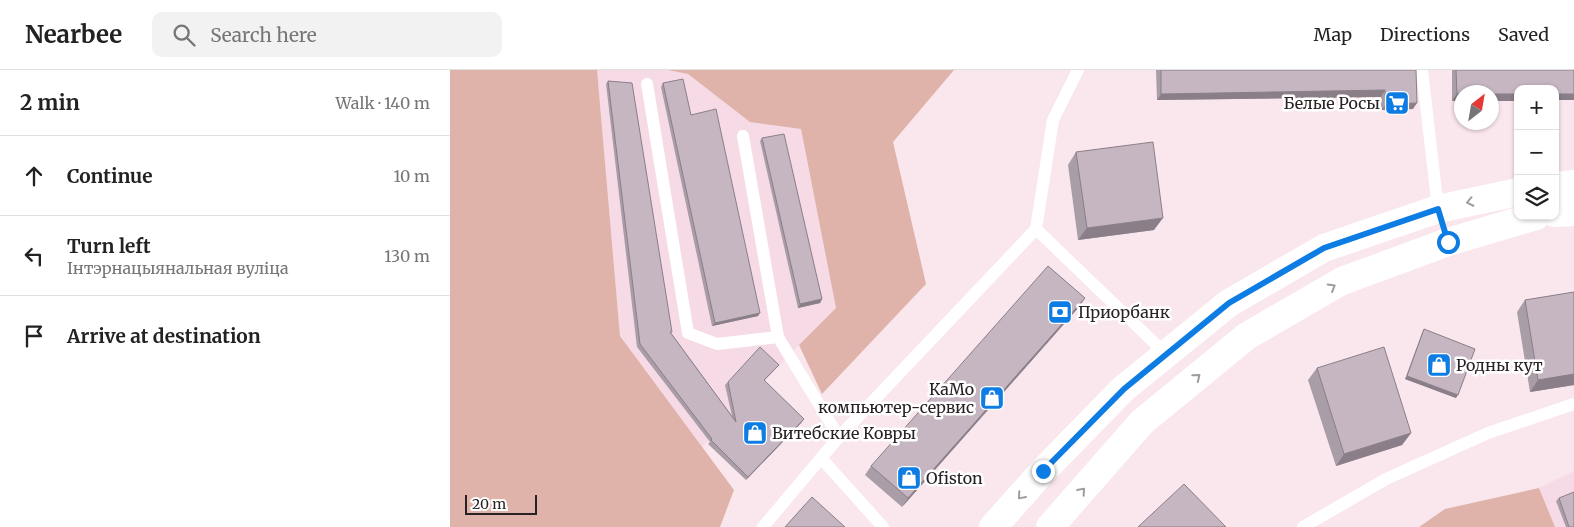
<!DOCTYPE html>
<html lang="en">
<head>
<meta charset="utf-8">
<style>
	:root { --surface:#fff; --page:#f2f2f2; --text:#222; --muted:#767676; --line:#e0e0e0 }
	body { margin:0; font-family:Merriweather,serif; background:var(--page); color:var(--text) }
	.controls { position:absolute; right:15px; top:15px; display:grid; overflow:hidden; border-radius:10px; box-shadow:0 1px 4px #0004 }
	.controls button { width:45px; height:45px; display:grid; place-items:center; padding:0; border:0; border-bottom:1px solid var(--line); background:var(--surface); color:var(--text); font:25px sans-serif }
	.compass { position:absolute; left:1004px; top:15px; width:45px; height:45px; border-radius:50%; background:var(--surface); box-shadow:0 1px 4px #0004; rotate:31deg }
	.scale { position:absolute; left:15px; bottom:12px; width:72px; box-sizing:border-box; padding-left:5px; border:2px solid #292224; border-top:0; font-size:14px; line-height:18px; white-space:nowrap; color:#292224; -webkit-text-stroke:4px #fff; paint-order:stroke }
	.stop { position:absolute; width:15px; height:15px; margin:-11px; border:4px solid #0d7ce3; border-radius:50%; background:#fff }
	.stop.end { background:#0d7ce3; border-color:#fff; box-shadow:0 1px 5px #0008 }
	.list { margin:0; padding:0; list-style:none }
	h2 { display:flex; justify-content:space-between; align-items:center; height:65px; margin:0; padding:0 20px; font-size:21px }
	h2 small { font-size:16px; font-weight:400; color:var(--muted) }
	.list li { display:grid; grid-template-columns:32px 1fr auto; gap:15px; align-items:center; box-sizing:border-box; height:80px; padding:0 20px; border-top:1px solid var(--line) }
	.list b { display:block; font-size:19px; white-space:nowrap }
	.list p { margin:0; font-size:16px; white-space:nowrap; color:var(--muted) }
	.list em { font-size:16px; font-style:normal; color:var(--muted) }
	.icon { flex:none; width:28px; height:28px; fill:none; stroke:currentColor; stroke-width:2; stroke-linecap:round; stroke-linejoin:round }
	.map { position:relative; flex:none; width:1124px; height:457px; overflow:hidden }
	header { display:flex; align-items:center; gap:30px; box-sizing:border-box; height:70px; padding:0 25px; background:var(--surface); border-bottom:1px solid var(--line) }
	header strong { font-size:24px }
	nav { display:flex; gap:28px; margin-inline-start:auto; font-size:18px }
	.search { width:350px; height:45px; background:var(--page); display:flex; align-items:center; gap:12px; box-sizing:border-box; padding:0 18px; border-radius:10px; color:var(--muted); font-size:19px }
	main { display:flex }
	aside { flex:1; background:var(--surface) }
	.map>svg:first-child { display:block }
</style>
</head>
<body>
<header>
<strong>Nearbee</strong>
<div class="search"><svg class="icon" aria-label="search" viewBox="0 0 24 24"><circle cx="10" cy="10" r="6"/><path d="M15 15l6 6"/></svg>Search here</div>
<nav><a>Map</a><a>Directions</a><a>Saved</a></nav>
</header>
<main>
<aside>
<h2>2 min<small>Walk · 140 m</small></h2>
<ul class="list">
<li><svg class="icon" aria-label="ahead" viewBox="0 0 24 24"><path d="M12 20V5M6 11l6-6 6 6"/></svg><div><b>Continue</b></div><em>10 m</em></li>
<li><svg class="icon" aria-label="left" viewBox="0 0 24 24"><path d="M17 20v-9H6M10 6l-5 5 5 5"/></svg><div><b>Turn left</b><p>Інтэрнацыянальная вуліца</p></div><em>130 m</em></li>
<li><svg class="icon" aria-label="arrive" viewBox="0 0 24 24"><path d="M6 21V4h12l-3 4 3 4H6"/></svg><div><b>Arrive at destination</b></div></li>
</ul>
</aside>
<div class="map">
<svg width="1124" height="457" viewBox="0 0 1124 457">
	<rect width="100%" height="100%" fill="#fae6ed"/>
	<!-- built -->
	<g fill="#f6dae5">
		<path d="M147,0H218L238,4L300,52L351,59L386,238L349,275L252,377L170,266Z"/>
		<path d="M1124,401V457H1105L1089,418Z"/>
	</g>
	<!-- green -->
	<g fill="#dfb3a9">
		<path d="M0,0H147L170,266L284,420L270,457H0Z"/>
		<path d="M218,0H504L443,72L476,214L372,324L349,275L386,238L351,59L300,52L238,4Z"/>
		<path d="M1089,418L1105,457H969L995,439Z"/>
	</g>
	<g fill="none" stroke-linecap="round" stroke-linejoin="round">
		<!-- lane -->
		<g stroke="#fff" stroke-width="12">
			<path d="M972,0L988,139"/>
			<path d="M197,14L238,263L267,274L328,267"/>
			<path d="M293,66L328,267L389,367L371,388L433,457"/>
			<path d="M586,159L716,284"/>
			<path d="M389,367L586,159L603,50L628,0"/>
			<path d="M313,457L371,388"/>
			<path d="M853,457L936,409L1038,363L1124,334"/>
		</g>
		<!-- secondary -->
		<g stroke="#fff" stroke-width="28">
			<path d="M1105,116L1124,114"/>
			<path d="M1105,143L1124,142"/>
			<path d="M543,457L593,401L673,319L779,233L874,178L988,139L1068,122"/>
			<path d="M600,457L692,352L797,266L892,211L998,172L1086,146"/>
		</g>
	</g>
	<!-- wall -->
	<g fill="#a99da7">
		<path d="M706,0H966L963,39L931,40V27L707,30Z"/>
		<path d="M1002,0H1124V30H1105V19H1068V31H1002Z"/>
		<path d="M158,11L221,263L282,346L275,315L278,312L329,295L314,311L354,349L351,353L296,410L258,374L260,372L187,277L156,14Z"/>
		<path d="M213,13L241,45L308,246L262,256L211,17Z"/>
		<path d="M312,68L372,229L370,233L348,238L310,71Z"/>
		<path d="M626,82L704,160L628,170L618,95Z"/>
		<path d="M1124,222V315L1080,322L1067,242L1075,230Z"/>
		<path d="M635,228L629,237L452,437L415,405L421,396Z"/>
		<path d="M974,259L1006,328L955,309L972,263Z"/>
		<path d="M867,298L961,363L952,375L886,396L858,310Z"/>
		<path d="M1109,428L1124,457H1116L1106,431Z"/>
	</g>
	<!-- shaded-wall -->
	<g fill="#8a7f88">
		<path d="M935,20L931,27L707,30L711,24Z"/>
		<path d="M1007,24H1012V31H1002Z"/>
		<rect x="1042" y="24" width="26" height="7"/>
		<rect x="1105" y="24" width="19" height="6"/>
		<path d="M967,33L963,39L931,40L936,34Z"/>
		<path d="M713,148L704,160L628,170L637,158Z"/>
		<path d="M635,228L629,237L452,437L458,428Z"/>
		<path d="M372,229L370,233L348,238L350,234Z"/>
		<path d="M310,243L308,246L262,256L265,253Z"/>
		<path d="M1124,304V315L1080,322L1088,310Z"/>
		<path d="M957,306L1008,325L1006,328L955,309Z"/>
		<path d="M354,349L351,353L296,410L298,407Z"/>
		<path d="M961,363L952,375L886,396L894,384Z"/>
	</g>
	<!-- building -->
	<g fill="#c5b6c2" stroke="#8a7f88">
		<path d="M711,0H966L967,33L936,34L935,20L711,24Z"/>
		<path d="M1006,0H1124V24H1105V19H1068V24H1042V22H1012V24H1007Z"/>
		<path d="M233,9L241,45L266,39L310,243L265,253L213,13Z"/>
		<path d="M158,11L182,13L222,262H220L286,352L278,312L310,277L329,295L314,310L354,349L298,407L261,370L262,369L190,274Z"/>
		<path d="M334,64L372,229L350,234L312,68Z"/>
		<path d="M703,72L713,148L637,158L626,82Z"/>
		<path d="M598,196L635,228L458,428L421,396Z"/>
		<path d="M1124,222V304L1088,310L1075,230Z"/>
		<path d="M974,259L1025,279L1008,325L957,306Z"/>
		<path d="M934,277L961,363L894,384L867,298Z"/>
		<path d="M734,414L776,457H688Z"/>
		<path d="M1124,422V457H1119L1109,428Z"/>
		<path d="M362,427L395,457H335Z"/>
	</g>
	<!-- one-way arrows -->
	<defs><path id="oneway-chevron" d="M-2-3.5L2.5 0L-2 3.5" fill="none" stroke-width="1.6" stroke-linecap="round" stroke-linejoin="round" transform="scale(1.25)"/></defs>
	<g stroke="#9f9c9c">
		<use href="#oneway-chevron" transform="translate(1020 132) rotate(168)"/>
		<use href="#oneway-chevron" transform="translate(882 217) rotate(-30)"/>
		<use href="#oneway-chevron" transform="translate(747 307) rotate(-39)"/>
		<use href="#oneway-chevron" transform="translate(632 421) rotate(-49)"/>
		<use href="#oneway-chevron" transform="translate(571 426) rotate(131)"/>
	</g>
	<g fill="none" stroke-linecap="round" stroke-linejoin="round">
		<!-- route -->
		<path stroke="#0d7ce3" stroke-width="6" d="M593,401L674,319L779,233L874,178L988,139L998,172"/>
	</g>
	<!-- icons -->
	<defs>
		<symbol id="supermarket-square" viewBox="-11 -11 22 22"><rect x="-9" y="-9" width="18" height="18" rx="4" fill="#0d7ce3" stroke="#fff"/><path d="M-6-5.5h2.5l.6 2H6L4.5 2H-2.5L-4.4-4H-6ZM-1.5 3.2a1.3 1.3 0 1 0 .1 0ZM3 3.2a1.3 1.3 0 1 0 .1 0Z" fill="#fff"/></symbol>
		<symbol id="bank-square" viewBox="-11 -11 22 22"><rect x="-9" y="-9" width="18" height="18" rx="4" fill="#0d7ce3" stroke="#fff"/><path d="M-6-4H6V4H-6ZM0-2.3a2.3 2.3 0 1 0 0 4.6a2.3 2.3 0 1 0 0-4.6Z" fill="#fff"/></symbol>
		<symbol id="shop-square" viewBox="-11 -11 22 22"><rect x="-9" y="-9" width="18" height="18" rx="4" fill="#0d7ce3" stroke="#fff"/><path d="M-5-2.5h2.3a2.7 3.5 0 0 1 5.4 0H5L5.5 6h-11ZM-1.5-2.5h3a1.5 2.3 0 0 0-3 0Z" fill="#fff"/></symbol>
	</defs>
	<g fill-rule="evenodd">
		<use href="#supermarket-square" x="933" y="19" width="28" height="28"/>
		<use href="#bank-square" x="596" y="228" width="28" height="28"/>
		<use href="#shop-square" x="975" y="281" width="28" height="28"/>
		<use href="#shop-square" x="528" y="314" width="28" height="28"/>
		<use href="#shop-square" x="291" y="349" width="28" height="28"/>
		<use href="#shop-square" x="445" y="394" width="28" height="28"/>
	</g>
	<g text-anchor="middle" stroke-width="5" stroke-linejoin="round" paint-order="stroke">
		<!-- poi labels -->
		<g font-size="16" fill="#292224" stroke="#fff" text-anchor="start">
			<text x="930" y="39" text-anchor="end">Белые Росы</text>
			<text x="628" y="248">Приорбанк</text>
			<text x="1006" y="301">Родны кут</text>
			<text x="524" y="325" text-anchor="end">КаМо<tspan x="524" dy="18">компьютер-сервис</tspan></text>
			<text x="322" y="369">Витебские Ковры</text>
			<text x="476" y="414">Ofiston</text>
		</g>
	</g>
</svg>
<div class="controls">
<button>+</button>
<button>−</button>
<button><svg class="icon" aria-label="layers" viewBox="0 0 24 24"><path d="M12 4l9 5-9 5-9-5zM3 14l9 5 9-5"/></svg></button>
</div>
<svg class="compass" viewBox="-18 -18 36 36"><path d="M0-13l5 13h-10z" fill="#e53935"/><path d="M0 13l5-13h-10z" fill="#767676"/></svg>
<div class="scale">20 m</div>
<div class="stop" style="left:998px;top:172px"></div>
<div class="stop end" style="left:593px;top:401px"></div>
</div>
</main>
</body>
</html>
